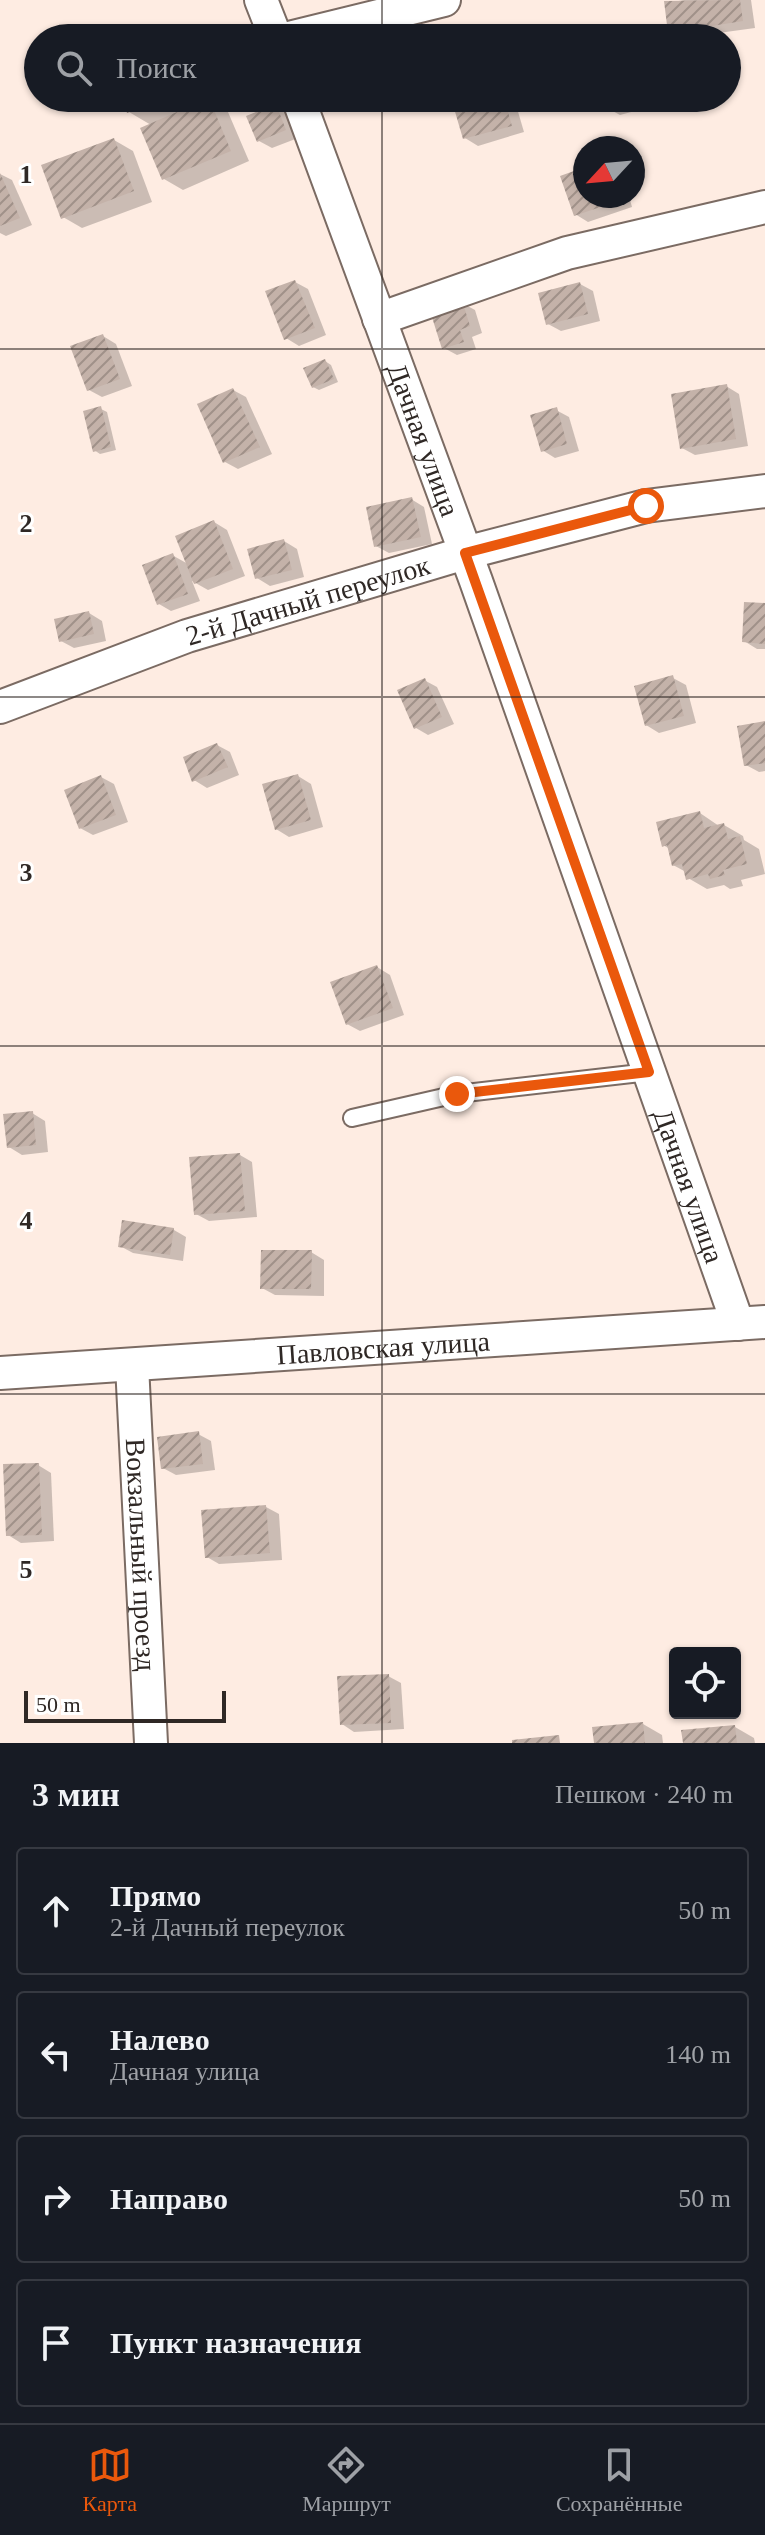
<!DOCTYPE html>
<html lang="ru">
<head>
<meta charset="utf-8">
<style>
	:root { --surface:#171b24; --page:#20242c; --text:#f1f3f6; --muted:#9ea1a6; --line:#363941; --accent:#ea580c }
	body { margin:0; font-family:"Times New Roman",serif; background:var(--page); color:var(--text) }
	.controls { position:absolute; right:24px; bottom:24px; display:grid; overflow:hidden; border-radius:8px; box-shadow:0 2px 6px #0004 }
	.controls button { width:72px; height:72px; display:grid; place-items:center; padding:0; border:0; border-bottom:2px solid var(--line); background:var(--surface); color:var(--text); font:40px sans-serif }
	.compass { position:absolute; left:573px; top:136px; width:72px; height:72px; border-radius:50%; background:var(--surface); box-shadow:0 2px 6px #0004; rotate:244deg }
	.scale { position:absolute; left:24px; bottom:20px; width:202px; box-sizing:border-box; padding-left:8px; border:4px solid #2f2825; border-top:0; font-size:22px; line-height:28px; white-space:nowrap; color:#2f2825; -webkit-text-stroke:6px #fff; paint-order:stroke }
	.stop { position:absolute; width:24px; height:24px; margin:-18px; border:6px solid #ea580c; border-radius:50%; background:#fff }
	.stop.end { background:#ea580c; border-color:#fff; box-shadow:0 2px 8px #0008 }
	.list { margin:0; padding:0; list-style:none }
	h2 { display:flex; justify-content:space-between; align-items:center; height:104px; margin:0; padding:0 32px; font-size:34px }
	h2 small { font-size:26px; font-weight:400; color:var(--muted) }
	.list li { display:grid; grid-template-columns:52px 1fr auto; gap:24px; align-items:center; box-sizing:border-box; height:128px; margin:0 16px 16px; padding:0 16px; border:2px solid var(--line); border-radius:8px }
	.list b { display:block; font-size:30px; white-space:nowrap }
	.list p { margin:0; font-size:26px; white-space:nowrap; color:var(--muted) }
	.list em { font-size:26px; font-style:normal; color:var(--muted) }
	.icon { flex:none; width:44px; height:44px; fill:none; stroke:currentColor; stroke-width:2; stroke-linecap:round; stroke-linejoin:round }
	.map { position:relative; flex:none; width:765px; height:1743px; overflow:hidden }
	.search { position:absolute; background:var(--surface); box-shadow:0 2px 6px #0004; left:24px; right:24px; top:24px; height:88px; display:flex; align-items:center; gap:20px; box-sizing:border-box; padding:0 28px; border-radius:44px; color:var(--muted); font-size:30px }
	.sheet { height:680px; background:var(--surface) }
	nav { display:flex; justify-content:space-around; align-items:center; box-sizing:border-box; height:112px; border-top:2px solid var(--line); background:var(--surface); font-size:22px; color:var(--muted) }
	nav a { display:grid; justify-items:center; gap:4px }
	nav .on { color:var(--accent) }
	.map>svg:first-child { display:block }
</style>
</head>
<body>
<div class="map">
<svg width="765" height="1743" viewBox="0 0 765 1743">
	<defs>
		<pattern id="building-hatch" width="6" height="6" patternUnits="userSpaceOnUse" patternTransform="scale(2)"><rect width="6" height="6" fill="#c4b2a9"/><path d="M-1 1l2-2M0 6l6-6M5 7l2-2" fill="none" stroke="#a09189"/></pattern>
	</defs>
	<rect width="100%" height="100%" fill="#feece2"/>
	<!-- shadow -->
	<g fill="#0003">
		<path d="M685,0H751L755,28L682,38L670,31L666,3Z"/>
		<path d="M124,98H219L210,101L228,112L249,161L183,190L164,179L151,125L129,112Z"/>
		<path d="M453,98H514L524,132L478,146L465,138Z"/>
		<path d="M605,98H659L661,104L620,115L607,108Z"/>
		<path d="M275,107L288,114L298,138L272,148L259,141Z"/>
		<path d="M114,140L133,151L152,202L82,228L63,217Z"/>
		<path d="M585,169V196H629L632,207L588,222L575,214Z"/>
		<path d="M0,174L12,180L32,225L6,236L0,233Z"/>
		<path d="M295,282L308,289L326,335L299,346L286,338Z"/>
		<path d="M580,284L593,291L600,321L561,331L548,324Z"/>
		<path d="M462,303L475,310L482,333L472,337L476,349L457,355L444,348Z"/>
		<path d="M103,336L116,344L132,386L102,397L89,390Z"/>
		<path d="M325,361L331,365L338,382L319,390L313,387Z"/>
		<path d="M726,386L739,394L748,446L695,455L682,448Z"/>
		<path d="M233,390L246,397L272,454L238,469L225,462Z"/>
		<path d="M101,409L107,412L116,450L100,454L94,450Z"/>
		<path d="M556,410L569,417L579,451L555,458L542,450Z"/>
		<path d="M411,499L424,507L432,544L389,553L376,546Z"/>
		<path d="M214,522L227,530L245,576L208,590L192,581L200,601L171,611L159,604L172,555L188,564Z"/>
		<path d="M284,541L297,549L304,577L270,586L257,578Z"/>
		<path d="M765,605V649H757L744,641Z"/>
		<path d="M89,613L102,621L106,641L74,648L61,641Z"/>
		<path d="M673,678L686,685L696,723L659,733L646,725Z"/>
		<path d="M424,680L437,687L454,724L428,735L416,728Z"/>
		<path d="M765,723V771L759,772L746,765Z"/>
		<path d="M217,745L230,752L239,775L207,788L194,780Z"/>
		<path d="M298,776L311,784L323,827L289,837L276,829Z"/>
		<path d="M101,777L114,784L128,822L93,835L80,828Z"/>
		<path d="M700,813L719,826L724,825L743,836L744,840L759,849L765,874L741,880L743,886L730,889L724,885L707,889L688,878L686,872L673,865L670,849L663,845Z"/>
		<path d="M377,967L390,975L404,1015L360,1031L347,1024Z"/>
		<path d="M32,1113L45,1121L48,1152L22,1155L9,1147Z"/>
		<path d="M240,1155L252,1162L257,1217L209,1221L196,1214Z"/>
		<path d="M174,1230L186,1237L183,1261L133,1253L120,1246Z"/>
		<path d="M311,1252L324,1260V1296L275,1295L262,1288Z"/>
		<path d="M198,1434L211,1441L215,1470L176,1475L163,1468Z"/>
		<path d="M38,1465L51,1473L54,1541L21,1543L8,1535Z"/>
		<path d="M266,1507L279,1514L282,1560L219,1564L207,1557Z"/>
		<path d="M388,1676L401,1683L404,1729L354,1732L342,1724Z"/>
		<path d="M643,1724L662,1735L663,1743H596Z"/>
		<path d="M735,1727L754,1738L755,1743H685Z"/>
	</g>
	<!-- building -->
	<g fill="url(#building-hatch)">
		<path d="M740,0L743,21L668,33L664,1Z"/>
		<path d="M199,30L202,38H177Z"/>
		<path d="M122,98H170L127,113Z"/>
		<path d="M209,98L231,151L162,180L140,128Z"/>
		<path d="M451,98H504L512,126L463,139Z"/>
		<path d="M602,98H643V99L605,109Z"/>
		<path d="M276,104L286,130L257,142L246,116Z"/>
		<path d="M114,138L134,191L61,219L41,165Z"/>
		<path d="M585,167V196H619L621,200L574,216L560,176Z"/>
		<path d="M0,173L20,218L0,226Z"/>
		<path d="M295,280L315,328L284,340L265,291Z"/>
		<path d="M580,282L588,314L546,325L538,293Z"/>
		<path d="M462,300L470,326L460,330L464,342L442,349L430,311Z"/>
		<path d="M103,334L120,379L87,391L70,346Z"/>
		<path d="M325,359L334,379L312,388L303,368Z"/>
		<path d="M727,384L736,439L680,449L671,394Z"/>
		<path d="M233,388L260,447L223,463L197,404Z"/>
		<path d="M101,406L111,447L93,452L83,411Z"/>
		<path d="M557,407L567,444L541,452L530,415Z"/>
		<path d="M412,497L421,537L374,547L366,507Z"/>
		<path d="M214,520L233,569L194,584L175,536Z"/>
		<path d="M284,539L292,570L255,579L247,549Z"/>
		<path d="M173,553L188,594L157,605L142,565Z"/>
		<path d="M744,602L765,603V644L742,642Z"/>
		<path d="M89,611L94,634L59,642L54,619Z"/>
		<path d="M673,675L684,716L645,726L634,686Z"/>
		<path d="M425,678L442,717L414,729L397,690Z"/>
		<path d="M765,721V763L744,766L737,726Z"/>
		<path d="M217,743L228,767L192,782L183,757Z"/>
		<path d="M298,774L311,820L275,830L262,784Z"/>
		<path d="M101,775L116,815L79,829L64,790Z"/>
		<path d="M700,811L704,828L724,823L728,839L740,836L747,864L723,870L725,875L710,879L708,874L686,880L682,864L672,866L667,845L662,847L656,822Z"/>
		<path d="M377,965L393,1008L346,1025L330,982Z"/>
		<path d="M33,1111L36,1145L7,1148L3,1114Z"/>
		<path d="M240,1153L245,1211L194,1215L189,1157Z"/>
		<path d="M122,1220L174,1228L170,1255L118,1247Z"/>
		<path d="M261,1250H312L311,1289H260Z"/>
		<path d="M199,1431L203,1464L161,1469L157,1437Z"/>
		<path d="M39,1463L42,1535L6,1536L3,1464Z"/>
		<path d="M266,1505L270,1553L205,1558L201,1510Z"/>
		<path d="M389,1674L391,1723L340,1725L337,1676Z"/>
		<path d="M643,1722L645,1743H594L592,1727Z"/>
		<path d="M735,1725L737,1743H683L681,1730Z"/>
		<path d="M559,1735L560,1743H512V1740Z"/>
	</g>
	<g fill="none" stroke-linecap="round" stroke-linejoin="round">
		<defs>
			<path id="lane" d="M352,1118L457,1094L649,1072"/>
			<g id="street">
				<path d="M261,0L276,38"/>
				<path d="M289,38L444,0"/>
				<path id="s1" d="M298,98L476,581L738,1324"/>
				<path d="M379,319L567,253L765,207"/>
				<path id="s2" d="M0,707L187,636L465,553L646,506L765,491"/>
				<path id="s3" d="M132,1365L151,1743"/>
				<path id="s4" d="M0,1373L765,1322"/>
			</g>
		</defs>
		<!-- lane casing -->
		<use href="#lane" stroke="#7b6b63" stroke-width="20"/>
		<!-- street casing -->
		<use href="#street" stroke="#7b6b63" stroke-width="36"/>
		<!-- lane -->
		<use href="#lane" stroke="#fff" stroke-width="16"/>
		<!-- street -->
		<use href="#street" stroke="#fff" stroke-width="32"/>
	</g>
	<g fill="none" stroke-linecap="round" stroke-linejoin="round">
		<!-- route -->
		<path stroke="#ea580c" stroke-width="10" d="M457,1094L649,1072L465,553L646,506"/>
	</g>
	<!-- grid -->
	<path fill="none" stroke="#2f2825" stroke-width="2" stroke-opacity="0.55" d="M382,0V38M382,98V1743M0,349H765M0,697H765M0,1046H765M0,1394H765"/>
	<g text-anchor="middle" stroke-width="6" stroke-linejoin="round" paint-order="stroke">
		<!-- street labels -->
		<g font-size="28" fill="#2f2825" stroke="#fff">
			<text dy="10" stroke="none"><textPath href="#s1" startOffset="364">Дачная улица</textPath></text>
			<text dy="10" stroke="none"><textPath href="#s2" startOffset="326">2-й Дачный переулок</textPath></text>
			<text dy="10" stroke="none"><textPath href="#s1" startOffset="1156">Дачная улица</textPath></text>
			<text dy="10" stroke="none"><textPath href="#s4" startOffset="384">Павловская улица</textPath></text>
			<text dy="10" stroke="none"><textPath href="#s3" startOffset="190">Вокзальный проезд</textPath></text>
		</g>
	</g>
	<g font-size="26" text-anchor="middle" font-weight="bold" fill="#2f2825" stroke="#fff" stroke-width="6" stroke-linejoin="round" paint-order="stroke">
		<text x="26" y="183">1</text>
		<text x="26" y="532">2</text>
		<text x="26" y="881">3</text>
		<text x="26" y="1229">4</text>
		<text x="26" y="1578">5</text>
	</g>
</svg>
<div class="controls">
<button><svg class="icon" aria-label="locate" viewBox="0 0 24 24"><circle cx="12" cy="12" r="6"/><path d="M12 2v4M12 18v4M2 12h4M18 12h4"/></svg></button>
</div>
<svg class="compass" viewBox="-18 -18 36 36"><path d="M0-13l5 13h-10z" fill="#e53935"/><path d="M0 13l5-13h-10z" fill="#9ea1a6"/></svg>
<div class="scale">50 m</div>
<div class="stop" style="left:646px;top:506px"></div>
<div class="stop end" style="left:457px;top:1094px"></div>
<div class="search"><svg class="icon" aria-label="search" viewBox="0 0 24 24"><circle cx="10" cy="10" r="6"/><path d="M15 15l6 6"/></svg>Поиск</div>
</div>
<section class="sheet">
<h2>3 мин<small>Пешком · 240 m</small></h2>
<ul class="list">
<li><svg class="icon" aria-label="ahead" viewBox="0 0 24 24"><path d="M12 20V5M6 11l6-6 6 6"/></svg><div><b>Прямо</b><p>2-й Дачный переулок</p></div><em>50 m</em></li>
<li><svg class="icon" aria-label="left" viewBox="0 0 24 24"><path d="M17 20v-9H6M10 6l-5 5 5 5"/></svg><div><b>Налево</b><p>Дачная улица</p></div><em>140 m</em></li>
<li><svg class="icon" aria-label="right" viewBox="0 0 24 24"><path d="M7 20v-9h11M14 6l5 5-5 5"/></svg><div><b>Направо</b></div><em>50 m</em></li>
<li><svg class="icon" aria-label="arrive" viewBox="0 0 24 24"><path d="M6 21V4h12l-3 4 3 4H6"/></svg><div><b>Пункт назначения</b></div></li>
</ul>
</section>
<nav>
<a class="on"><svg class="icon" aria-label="map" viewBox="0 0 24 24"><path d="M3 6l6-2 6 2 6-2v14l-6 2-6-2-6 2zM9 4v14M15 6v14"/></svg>Карта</a>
<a><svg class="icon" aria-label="directions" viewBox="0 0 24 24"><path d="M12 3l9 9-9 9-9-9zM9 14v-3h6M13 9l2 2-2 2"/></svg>Маршрут</a>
<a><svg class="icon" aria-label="saved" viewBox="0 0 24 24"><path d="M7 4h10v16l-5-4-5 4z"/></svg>Сохранённые</a>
</nav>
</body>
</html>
